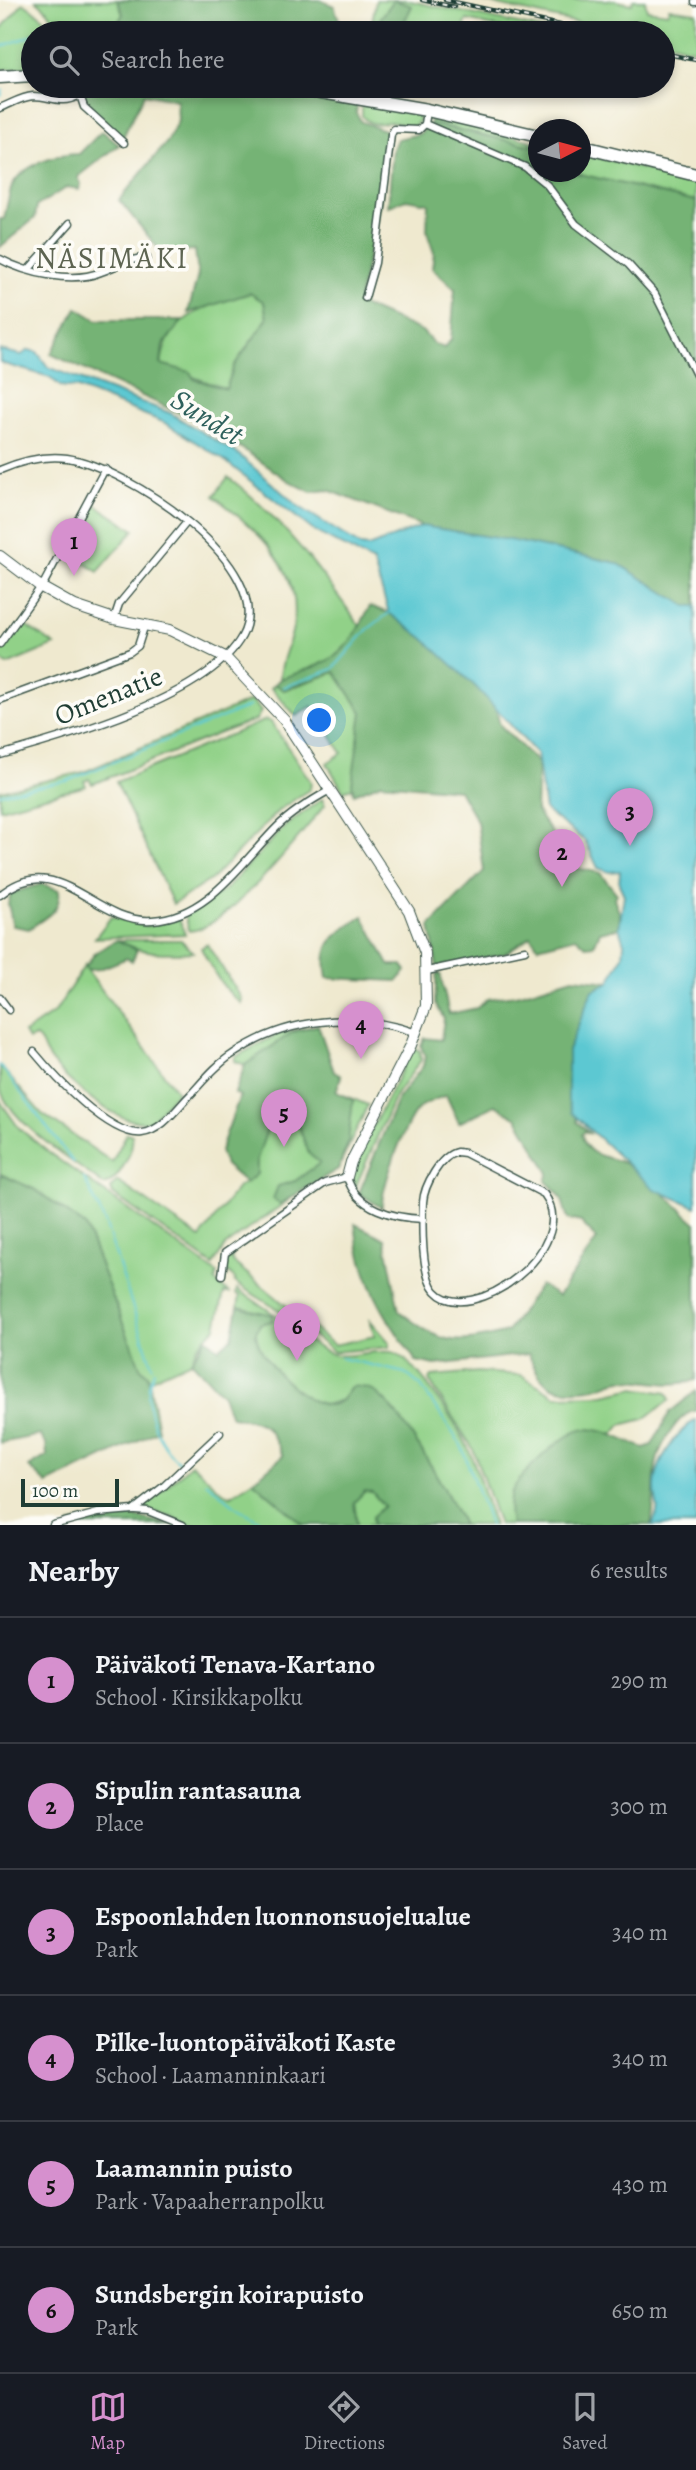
<!DOCTYPE html>
<html lang="en">
<head>
<meta charset="utf-8">
<style>
	:root { --surface:#171b24; --page:#242831; --text:#f1f3f6; --muted:#9ea1a6; --line:#363941; --accent:#d690ce }
	body { margin:0; font-family:Alegreya,serif; background:var(--page); color:var(--text) }
	.compass { position:absolute; left:528px; top:119px; width:63px; height:63px; border-radius:50%; background:var(--surface); box-shadow:0 4px 10px #0003; rotate:84deg }
	.scale { position:absolute; left:21px; bottom:18px; width:98px; box-sizing:border-box; padding-left:7px; border:4px solid #1f3d34; border-top:0; font-size:19px; line-height:24px; white-space:nowrap; color:#1f3d34; -webkit-text-stroke:5px #fdfcf7; paint-order:stroke }
	.you { position:absolute; left:320px; top:721px; width:24px; height:24px; margin:-18px; border:5px solid #fff; border-radius:50%; background:#1a73e8; box-shadow:0 0 0 10px #1a73e833 }
	.badge { display:grid; place-items:center; width:46px; height:46px; border-radius:50%; background:var(--accent); color:#111; font-size:23px; font-weight:700 }
	.pin { position:absolute; translate:-50% -58px; filter:drop-shadow(0 2px 4px #0008) }
	.pin::after { content:''; position:absolute; top:37px; width:24px; height:21px; background:inherit; clip-path:polygon(0 0,100% 0,50% 100%) }
	.list { margin:0; padding:0; list-style:none }
	h2 { display:flex; justify-content:space-between; align-items:center; height:91px; margin:0; padding:0 28px; font-size:30px }
	h2 small { font-size:23px; font-weight:400; color:var(--muted) }
	.list li { display:grid; grid-template-columns:46px 1fr auto; gap:21px; align-items:center; box-sizing:border-box; height:126px; padding:0 28px; border-top:2px solid var(--line) }
	.list b { display:block; font-size:26px; white-space:nowrap }
	.list p { margin:0; font-size:23px; white-space:nowrap; color:var(--muted) }
	.list em { font-size:23px; font-style:normal; color:var(--muted) }
	.icon { flex:none; width:38px; height:38px; fill:none; stroke:currentColor; stroke-width:2; stroke-linecap:round; stroke-linejoin:round }
	.map { position:relative; flex:none; width:696px; height:1525px; overflow:hidden }
	.search { position:absolute; background:var(--surface); box-shadow:0 4px 10px #0003; left:21px; right:21px; top:21px; height:77px; display:flex; align-items:center; gap:18px; box-sizing:border-box; padding:0 24px; border-radius:38px; color:var(--muted); font-size:26px }
	.sheet { height:847px; background:var(--surface) }
	nav { display:flex; justify-content:space-around; align-items:center; box-sizing:border-box; height:98px; border-top:2px solid var(--line); background:var(--surface); font-size:19px; color:var(--muted) }
	nav a { display:grid; justify-items:center; gap:4px }
	nav .on { color:var(--accent) }
	.map>svg:first-child { display:block }
</style>
</head>
<body>
<div class="map">
<svg width="696" height="1525" viewBox="0 0 696 1525">
	<rect width="100%" height="100%" fill="#fdfcf7"/>
	<filter id="ink" filterUnits="userSpaceOnUse"><feTurbulence type="fractalNoise" baseFrequency=".0143" numOctaves="2"/><feDisplacementMap in="SourceGraphic" scale="14" xChannelSelector="R" yChannelSelector="G"/><feConvolveMatrix kernelMatrix="1 2 1 2 8 2 1 2 1" color-interpolation-filters="sRGB"/></filter>
	<filter id="wash" filterUnits="userSpaceOnUse"><feTurbulence type="fractalNoise" baseFrequency=".00686" numOctaves="4" result="noise"/><feDisplacementMap in="SourceGraphic" scale="28" xChannelSelector="R" yChannelSelector="G"/><feGaussianBlur stdDeviation="1.57" result="paint"/><feColorMatrix in="noise" values="0 0 0 0 0 0 0 0 0 0 0 0 0 0 0 0 0 1.4 0 .05"/><feComposite in="paint" operator="in"/></filter>
	<g filter="url(#wash)">
		<rect width="100%" height="100%" fill="#efe9cf"/>
		<!-- green -->
		<g fill="#91d188" stroke="#58875e" stroke-width="2">
			<path d="M36,0H117L123,14L114,32L122,33H62L48,11Z"/>
			<path d="M376,0H406L560,33H522L467,20L462,33L402,26L411,6L394,0L370,33Z"/>
			<path d="M475,0H610L632,4L633,0H645L647,10L668,13L669,8L696,12V50L663,42V33H623Z"/>
			<path d="M23,3L40,15L56,33H33V67L0,70V30Z"/>
			<path d="M362,103L416,113L420,121L414,126C406,126 397,121 390,122C379,123 371,127 362,116Z"/>
			<path d="M438,117L538,143V147L430,123L431,119Z"/>
			<path d="M581,153L696,182V201L571,172H580Z"/>
			<path d="M250,293L264,302L267,319L234,366L226,389L161,365C167,313 208,307 250,293Z"/>
			<path d="M228,477C282,518 321,572 360,626C340,663 317,666 280,679C280,659 292,641 294,622C302,566 252,527 214,496Z"/>
			<path d="M93,503L134,530L98,572L67,551Z"/>
			<path d="M22,623L55,645L7,665L0,659V652Z"/>
			<path d="M335,672L362,712L353,788L343,791L327,763L342,753L312,706L296,716L271,688L275,684L284,690Z"/>
			<path d="M252,700L261,711L256,720C200,739 147,764 92,784L89,779L84,781L86,786L0,809V791L84,772Z"/>
			<path d="M266,720L271,722L311,782L310,789L279,810L212,879L173,904L116,782Z"/>
			<path d="M322,799L325,805C301,834 225,931 189,931L185,915L226,889L285,826Z"/>
			<path d="M111,917L147,926L179,919L185,934L95,938Z"/>
			<path d="M117,940H181L193,952C163,954 143,954 117,940Z"/>
			<path d="M207,944L242,999L241,1003C221,988 212,969 201,948Z"/>
			<path d="M86,963L85,967L177,1092L151,1121C121,1129 63,1080 47,1055C42,1048 44,1043 36,1037L28,1040L24,1033L55,1012Z"/>
			<path d="M318,1025L334,1072L341,1076L336,1092L368,1105L338,1169L318,1179L226,1245L213,1265L113,1194L111,1188L117,1181L200,1238L239,1186L246,1183L225,1165L220,1151L240,1096L235,1093L245,1065L235,1061V1057L280,1033Z"/>
			<path d="M413,1048L420,1051L421,1060L395,1096L355,1188L350,1171Z"/>
			<path d="M0,1066L41,1113L112,1162L127,1133L132,1135C135,1149 119,1181 104,1185C77,1164 8,1121 0,1088C0,1082 0,1073 0,1066Z"/>
			<path d="M0,1101L19,1128L48,1152L217,1273L215,1281L229,1293H224L216,1327L197,1347L191,1361L149,1380L140,1367L85,1226L36,1190L0,1174Z"/>
			<path d="M237,1249L231,1258L233,1262L334,1345L375,1336L369,1319L390,1343L389,1347L334,1352L288,1316L234,1282L235,1279L225,1270V1262Z"/>
			<path d="M237,1289L292,1326L297,1334L294,1342L300,1347L306,1339C344,1369 351,1349 392,1352C411,1354 461,1430 468,1448C479,1473 485,1500 494,1525H463L455,1509L350,1388L342,1400L325,1405C297,1397 261,1363 255,1334L260,1324L272,1320L273,1315L238,1307L240,1295L236,1294Z"/>
			<path d="M478,1372L521,1375L556,1396L604,1395L634,1388L667,1393L670,1400L644,1419L621,1425L613,1435L609,1433L565,1439L544,1455L526,1472L511,1493V1525H499L473,1449L429,1380L432,1376Z"/>
			<path d="M191,1464C207,1474 213,1488 230,1496L253,1481L304,1525H187L171,1516L142,1509Z"/>
			<path d="M365,1491L372,1492L384,1506L372,1517L373,1525H357L354,1502Z"/>
		</g>
		<!-- forest -->
		<g fill="#74b374" stroke="#4a7854" stroke-width="2">
			<path d="M117,0H320L334,6L342,28L362,33H122L113,32L123,14Z"/>
			<path d="M394,0L412,6L402,26L448,33H370Z"/>
			<path d="M80,86H242L358,102L356,112L361,122L385,130L387,135L381,199L359,298L362,305L422,331L434,344L444,348L451,340L455,289L432,268L434,253L427,232L428,203L406,199L388,207L393,149L397,139L419,134L431,124L538,147V172H571L696,201V606H686L617,563L515,541L422,526L328,490L311,492L289,481L212,428L51,354L77,308L97,320H183L163,345L161,364L190,372L194,379L226,389L234,366L267,319L264,302L250,293L188,313L198,275L195,250L161,252L119,200L168,141L178,121L177,101L144,94L122,139L86,105Z"/>
			<path d="M102,131L119,145L78,177L81,184L79,189L67,187L37,206L35,218L0,247V219H4C7,208 8,196 12,186C21,165 58,154 79,154Z"/>
			<path d="M370,606L389,613L423,638L494,703L500,725L538,763L536,811L577,868L600,873L617,894L614,898L620,915L619,928L600,932L594,945L586,946L576,937L538,947L531,936L504,954L437,967L430,926L484,871L477,821L459,790L381,783L354,794L352,784L362,712L335,672L284,690L275,684L280,679C334,660 344,660 370,606Z"/>
			<path d="M42,884L59,890C62,911 45,917 29,929L13,926L8,904L11,893Z"/>
			<path d="M363,916L389,965H403L406,971L398,981L327,978C320,941 335,936 363,916Z"/>
			<path d="M117,940L137,950L132,961L127,958L100,969L89,970L85,967L95,953Z"/>
			<path d="M437,973H440L449,1014L477,1008L487,999L521,994L573,978L609,982L592,991L568,1051L577,1122L591,1134L585,1131L582,1134C585,1157 605,1155 624,1163C642,1171 679,1208 696,1223V1380C663,1389 652,1379 621,1380C611,1381 601,1388 590,1389C555,1394 540,1387 529,1354L435,1365L416,1361C385,1318 360,1278 355,1224L385,1239L399,1311C443,1345 453,1346 507,1332L540,1285L558,1296L597,1239L581,1222L568,1219L561,1197L546,1181L549,1173L517,1118L495,1105L459,1123L446,1095C438,1099 423,1103 417,1110C404,1125 381,1188 382,1208L359,1193L398,1098L423,1066L425,1056L421,1046L425,1038L441,1040L444,1019L435,1002Z"/>
			<path d="M318,1025L334,1072L341,1076L336,1092L353,1100L348,1143L338,1169L280,1204L273,1199L278,1186L295,1181L320,1163L309,1154L299,1127L286,1120L268,1127L257,1159V1174L246,1183L225,1165L220,1151L240,1096L235,1093L245,1065L293,1032Z"/>
			<path d="M0,1174L36,1190L85,1226L140,1367L148,1375L158,1431L47,1484L29,1467L47,1456L46,1444L40,1435L0,1443Z"/>
			<path d="M238,1307L273,1315L272,1321L260,1324L256,1331C254,1356 305,1406 329,1405C344,1404 345,1393 353,1386C358,1387 365,1387 370,1389C399,1403 448,1494 463,1525H373L372,1517L384,1506L372,1492L365,1491L354,1502L357,1525H304L253,1481L283,1456C269,1425 265,1421 231,1417L223,1395L191,1361L206,1338L219,1349L232,1338Z"/>
			<path d="M696,1391V1411C678,1412 659,1448 656,1465C653,1485 655,1505 651,1525H511C509,1516 508,1501 512,1492C519,1474 566,1430 586,1429C606,1429 625,1442 644,1448L652,1445L670,1412Z"/>
			<path d="M128,1515L171,1525H70L74,1523Z"/>
		</g>
		<!-- water -->
		<g fill="#5bc8d2" stroke="#3d8283" stroke-width="2">
			<path d="M0,350L21,355L29,350L37,352L48,367L170,413L238,454L298,506L361,546L368,547L422,526L515,541L617,563L686,606H696V1207L654,1189L572,1113L568,1101V1051L592,991L609,982L623,956L624,943L619,928L624,895L619,884L620,871L609,872L598,868L585,841L545,810L537,754L476,687L423,638L389,613L373,562L314,531L224,460L163,422L78,388L60,386L50,377L4,364L0,362Z"/>
			<path d="M696,1420V1525H652C662,1504 655,1507 655,1489C654,1465 676,1431 696,1420Z"/>
		</g>
		<g fill="none" stroke-linecap="round" stroke-linejoin="round">
			<!-- stream -->
			<g stroke="#5bc8d2" stroke-width="2">
				<path d="M61,27L87,22L176,27"/>
				<path d="M185,28L263,33"/>
				<path d="M403,33L423,31"/>
				<path d="M0,47L50,29"/>
				<path d="M0,96L2,89"/>
				<path d="M284,687L333,669L368,629L389,613"/>
				<path d="M0,794L67,781L250,706"/>
				<path d="M0,1065L73,1162"/>
				<path d="M84,1178L105,1222L152,1366"/>
				<path d="M341,1358L405,1373L421,1386L461,1445L490,1525"/>
				<path d="M154,1371C153,1376 149,1381 149,1387C145,1412 160,1448 180,1463"/>
				<path d="M206,1482L238,1508L267,1525"/>
			</g>
		</g>
	</g>
	<g filter="url(#ink)">
		<g fill="none" stroke-linecap="round" stroke-linejoin="round">
			<defs>
				<g id="street">
					<path d="M695,2H696"/>
					<path d="M77,86L84,107L124,143"/>
					<path d="M0,108C11,104 21,97 33,96C52,96 60,105 78,96"/>
					<path d="M425,124L525,167L547,185L576,224L628,264L655,294L696,375"/>
					<path d="M0,259C26,273 72,284 101,272C118,266 128,258 147,258"/>
					<path d="M29,269L70,223"/>
					<path d="M365,298L375,263L391,135L394,129L419,130L425,124L427,111"/>
					<path d="M0,470C21,461 44,455 67,458C126,467 279,566 242,636C209,697 65,737 0,755"/>
					<path d="M114,619L119,604L187,522"/>
					<path d="M0,644L45,581L105,469"/>
					<path d="M0,700L130,652L138,646L145,624"/>
					<path d="M0,895C58,847 94,924 152,920C208,917 241,863 277,827C292,812 312,800 330,790"/>
					<path d="M427,971L525,950"/>
					<path d="M0,998L9,1010"/>
					<path d="M34,1052C53,1075 110,1137 142,1133C162,1131 177,1108 191,1094C204,1080 217,1064 233,1054C287,1017 356,1012 417,1033"/>
					<path d="M457,1152L465,1153L544,1194C583,1247 470,1330 435,1291C421,1275 422,1224 423,1202C424,1186 440,1156 457,1152Z"/>
					<path d="M222,1275L225,1253L325,1183L347,1177C356,1209 394,1218 423,1219"/>
					<path d="M135,1510L148,1511L183,1525"/>
					<path d="M53,1525L98,1513L133,1510L164,1486L220,1433"/>
				</g>
				<path id="secondary" d="M0,556L41,587L75,606L114,619L170,630L225,657L285,721L409,911L425,953L426,1006L411,1045L351,1162L347,1177"/>
				<g id="highway">
					<path d="M0,77L33,75"/>
					<path d="M286,86L427,110L538,136"/>
					<path d="M580,146L696,175"/>
				</g>
			</defs>
			<!-- street casing -->
			<use href="#street" stroke="#3e574b" stroke-width="9"/>
			<!-- secondary casing -->
			<use href="#secondary" stroke="#3e574b" stroke-width="12"/>
			<!-- highway casing -->
			<use href="#highway" stroke="#3e574b" stroke-width="15"/>
			<!-- street -->
			<use href="#street" stroke="#fff" stroke-width="6"/>
			<!-- secondary -->
			<use href="#secondary" stroke="#fff" stroke-width="10"/>
			<!-- highway -->
			<use href="#highway" stroke="#fff" stroke-width="12"/>
			<defs>
				<g id="rail">
					<path d="M422,0L454,7"/>
					<path d="M445,0L597,33"/>
					<path d="M663,53L696,60"/>
				</g>
			</defs>
			<!-- rail casing -->
			<use href="#rail" stroke="#1f3d34" stroke-width="4.5"/>
			<!-- rail -->
			<use href="#rail" stroke="#fdfcf7" stroke-width="2" stroke-dasharray="5" stroke-linecap="butt"/>
		</g>
	</g>
	<g text-anchor="middle" stroke-width="7" stroke-linejoin="round" paint-order="stroke">
		<!-- street labels -->
		<g font-size="28" fill="#1f3d34" stroke="#fdfcf7">
			<text transform="translate(108 695) rotate(-22)" y="10">Omenatie</text>
		</g>
		<!-- neighbourhood labels -->
		<g font-size="30" letter-spacing="2" fill="#5e6552" stroke="#fdfcf7">
			<text x="112" y="268">NÄSIMÄKI</text>
		</g>
		<!-- water labels -->
		<g font-size="30" font-style="italic" fill="#2e605c" stroke="#fdfcf7">
			<text transform="translate(207 417) rotate(32)" y="10">Sundet</text>
		</g>
	</g>
</svg>
<svg class="compass" viewBox="-18 -18 36 36"><path d="M0-13l5 13h-10z" fill="#e53935"/><path d="M0 13l5-13h-10z" fill="#9ea1a6"/></svg>
<div class="scale">100 m</div>
<div class="you"></div>
<div class="pin badge" style="left:74px;top:576px">1</div>
<div class="pin badge" style="left:562px;top:887px">2</div>
<div class="pin badge" style="left:630px;top:846px">3</div>
<div class="pin badge" style="left:361px;top:1059px">4</div>
<div class="pin badge" style="left:284px;top:1147px">5</div>
<div class="pin badge" style="left:297px;top:1361px">6</div>
<div class="search"><svg class="icon" aria-label="search" viewBox="0 0 24 24"><circle cx="10" cy="10" r="6"/><path d="M15 15l6 6"/></svg>Search here</div>
</div>
<section class="sheet">
<h2>Nearby<small>6 results</small></h2>
<ul class="list">
<li><span class="badge">1</span><div><b>Päiväkoti Tenava-Kartano</b><p>School · Kirsikkapolku</p></div><em>290 m</em></li>
<li><span class="badge">2</span><div><b>Sipulin rantasauna</b><p>Place</p></div><em>300 m</em></li>
<li><span class="badge">3</span><div><b>Espoonlahden luonnonsuojelualue</b><p>Park</p></div><em>340 m</em></li>
<li><span class="badge">4</span><div><b>Pilke-luontopäiväkoti Kaste</b><p>School · Laamanninkaari</p></div><em>340 m</em></li>
<li><span class="badge">5</span><div><b>Laamannin puisto</b><p>Park · Vapaaherranpolku</p></div><em>430 m</em></li>
<li><span class="badge">6</span><div><b>Sundsbergin koirapuisto</b><p>Park</p></div><em>650 m</em></li>
</ul>
</section>
<nav>
<a class="on"><svg class="icon" aria-label="map" viewBox="0 0 24 24"><path d="M3 6l6-2 6 2 6-2v14l-6 2-6-2-6 2zM9 4v14M15 6v14"/></svg>Map</a>
<a><svg class="icon" aria-label="directions" viewBox="0 0 24 24"><path d="M12 3l9 9-9 9-9-9zM9 14v-3h6M13 9l2 2-2 2"/></svg>Directions</a>
<a><svg class="icon" aria-label="saved" viewBox="0 0 24 24"><path d="M7 4h10v16l-5-4-5 4z"/></svg>Saved</a>
</nav>
</body>
</html>
